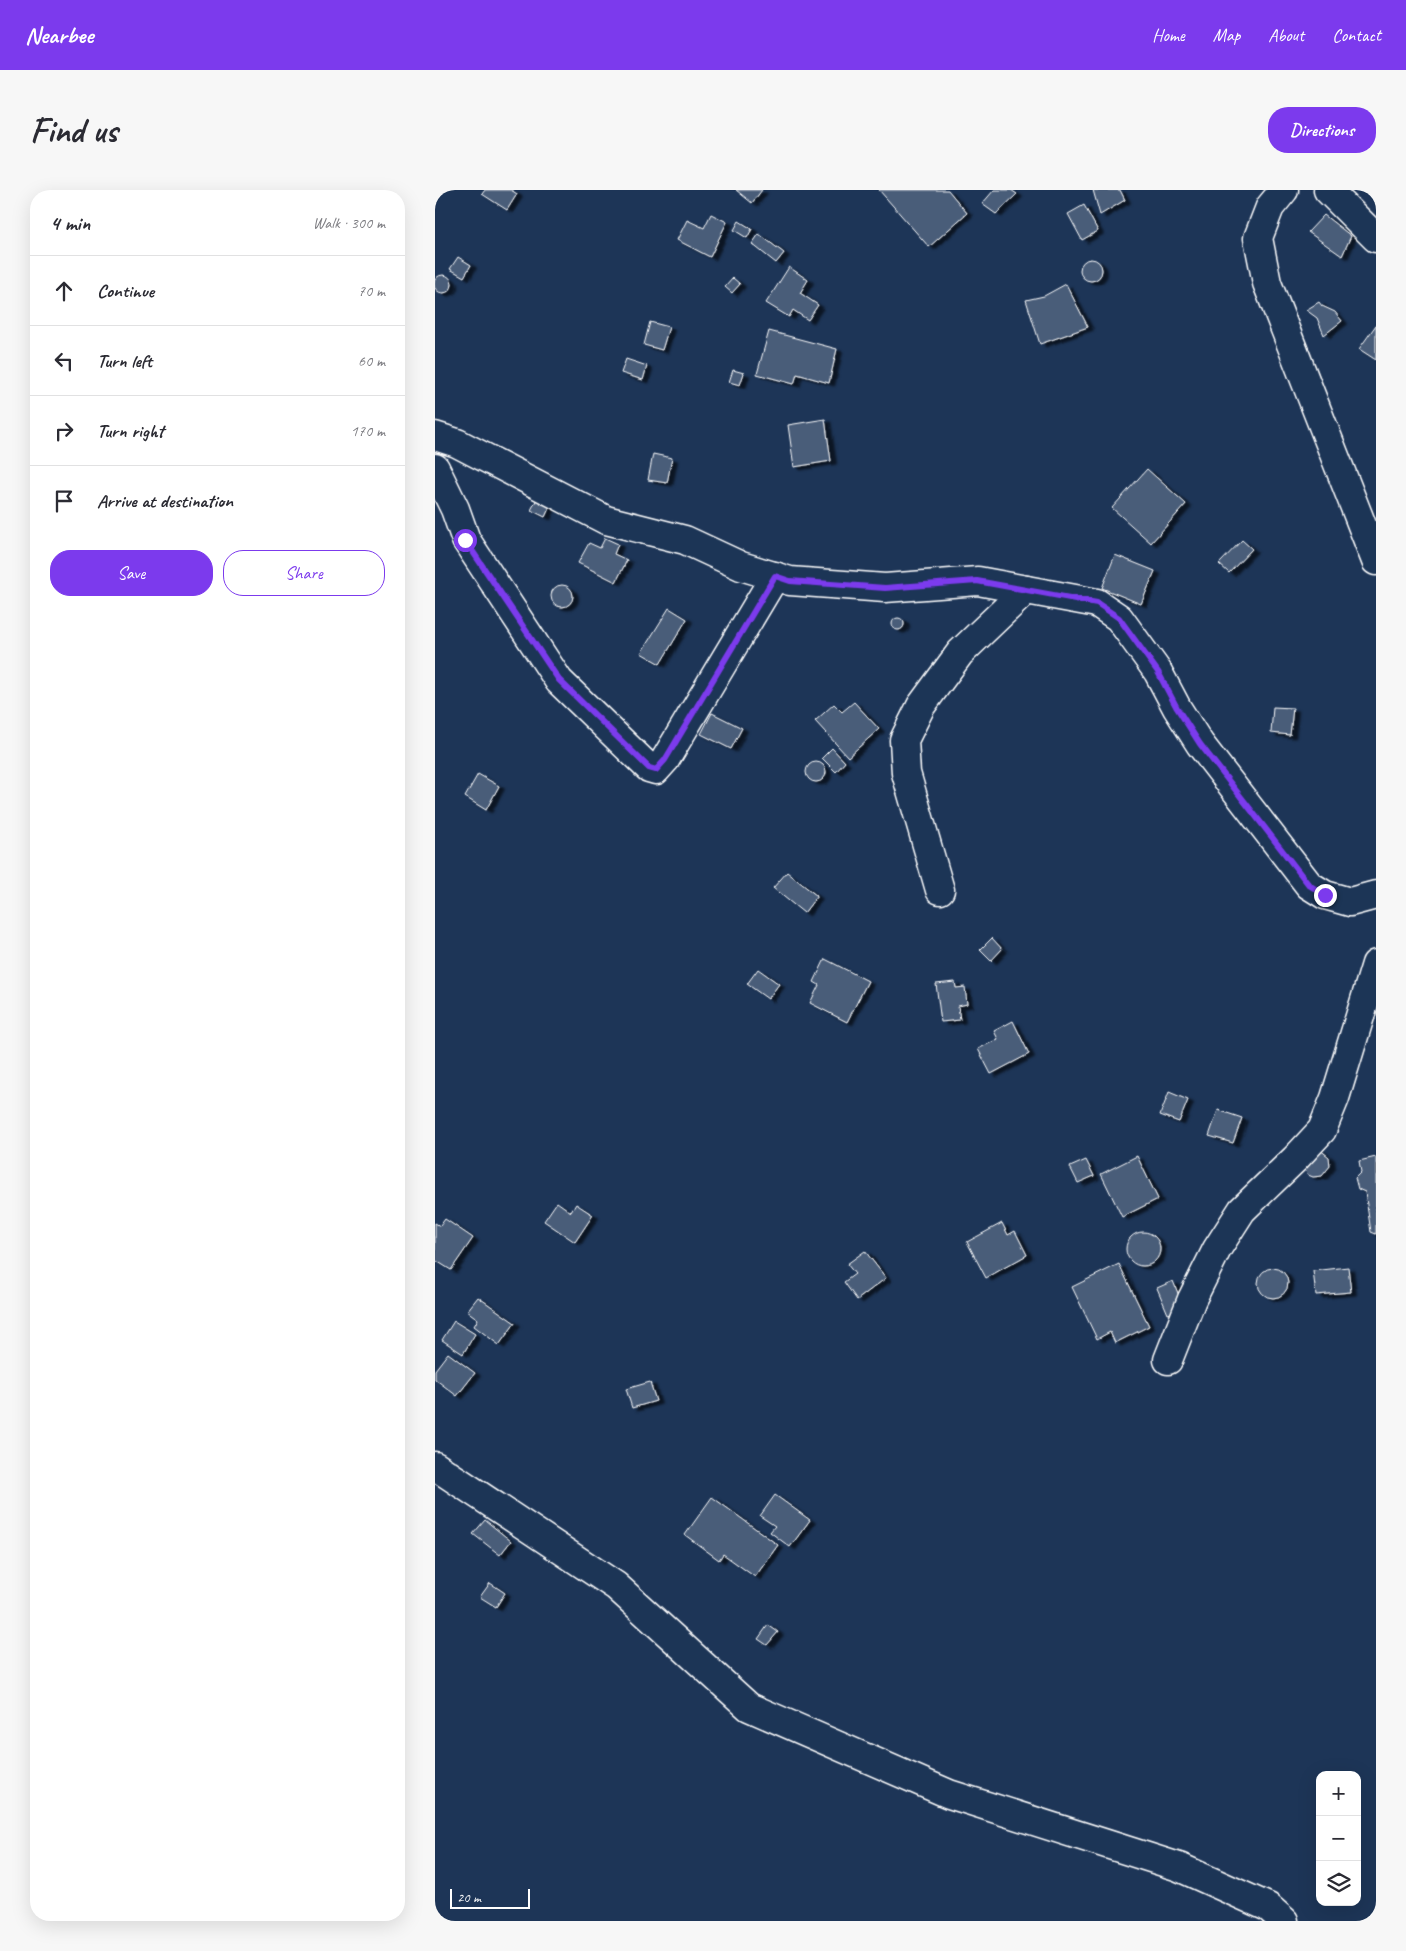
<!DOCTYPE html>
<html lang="en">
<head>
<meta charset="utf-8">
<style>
	:root { --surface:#fff; --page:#f7f7f7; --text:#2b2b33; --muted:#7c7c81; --line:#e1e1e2; --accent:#7c3aed }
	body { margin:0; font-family:Caveat,sans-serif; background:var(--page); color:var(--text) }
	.controls { position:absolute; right:15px; bottom:15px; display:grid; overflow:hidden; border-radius:10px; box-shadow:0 5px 20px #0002 }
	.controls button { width:45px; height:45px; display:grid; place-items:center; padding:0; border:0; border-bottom:1px solid var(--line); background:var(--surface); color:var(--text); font:25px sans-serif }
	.scale { position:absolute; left:15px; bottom:12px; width:80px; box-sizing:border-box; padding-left:5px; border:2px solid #fff; border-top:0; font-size:14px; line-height:18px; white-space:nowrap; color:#fff; -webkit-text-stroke:4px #1d3557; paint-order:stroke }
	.stop { position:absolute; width:15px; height:15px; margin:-11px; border:4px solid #7c3aed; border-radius:50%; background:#fff }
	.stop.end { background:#7c3aed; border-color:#fff; box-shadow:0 1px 5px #0008 }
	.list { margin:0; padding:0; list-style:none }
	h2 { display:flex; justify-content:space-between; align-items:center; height:65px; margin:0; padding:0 20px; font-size:21px }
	h2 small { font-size:16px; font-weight:400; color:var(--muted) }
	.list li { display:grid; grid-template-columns:32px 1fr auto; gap:15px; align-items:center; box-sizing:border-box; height:70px; padding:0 20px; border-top:1px solid var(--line) }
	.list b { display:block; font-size:19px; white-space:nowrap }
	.list em { font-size:16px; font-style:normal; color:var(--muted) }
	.actions { display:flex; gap:10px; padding:15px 20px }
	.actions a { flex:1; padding:11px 0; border:1px solid var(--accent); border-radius:20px; text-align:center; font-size:18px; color:var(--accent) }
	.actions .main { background:var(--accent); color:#fff }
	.icon { flex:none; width:28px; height:28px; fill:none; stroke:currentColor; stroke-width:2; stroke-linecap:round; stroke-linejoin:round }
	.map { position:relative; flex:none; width:941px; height:1731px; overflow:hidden; border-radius:20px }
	header { display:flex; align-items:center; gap:30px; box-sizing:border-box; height:70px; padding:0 25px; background:var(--accent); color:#fff }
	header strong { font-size:24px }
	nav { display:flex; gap:28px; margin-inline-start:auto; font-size:18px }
	.intro { display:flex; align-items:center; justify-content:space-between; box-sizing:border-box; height:120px; padding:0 30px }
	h1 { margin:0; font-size:35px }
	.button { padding:12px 22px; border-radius:20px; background:var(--accent); color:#fff; font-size:18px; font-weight:700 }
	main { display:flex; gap:30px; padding:0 30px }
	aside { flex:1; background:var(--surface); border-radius:20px; box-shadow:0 5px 20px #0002 }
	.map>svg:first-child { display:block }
</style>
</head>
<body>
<header>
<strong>Nearbee</strong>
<nav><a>Home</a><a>Map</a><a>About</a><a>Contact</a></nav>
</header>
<div class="intro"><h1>Find us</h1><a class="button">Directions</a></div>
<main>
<aside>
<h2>4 min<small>Walk · 300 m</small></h2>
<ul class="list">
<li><svg class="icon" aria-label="ahead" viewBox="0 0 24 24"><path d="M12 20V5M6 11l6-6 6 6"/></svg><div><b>Continue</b></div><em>70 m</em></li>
<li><svg class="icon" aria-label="left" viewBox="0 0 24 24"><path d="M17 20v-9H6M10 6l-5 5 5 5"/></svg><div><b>Turn left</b></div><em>60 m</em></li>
<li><svg class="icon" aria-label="right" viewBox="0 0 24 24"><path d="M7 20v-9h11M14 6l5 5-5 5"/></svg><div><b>Turn right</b></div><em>170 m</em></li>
<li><svg class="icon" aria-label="arrive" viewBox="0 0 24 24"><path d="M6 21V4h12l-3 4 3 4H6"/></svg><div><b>Arrive at destination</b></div></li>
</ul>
<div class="actions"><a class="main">Save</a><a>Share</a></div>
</aside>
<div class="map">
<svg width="941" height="1731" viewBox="0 0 941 1731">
	<defs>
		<filter id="shadow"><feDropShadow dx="5.5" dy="3" stdDeviation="1" flood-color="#0009"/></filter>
	</defs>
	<rect width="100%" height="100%" fill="#1d3557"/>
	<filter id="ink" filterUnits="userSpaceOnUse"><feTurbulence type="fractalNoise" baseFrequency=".02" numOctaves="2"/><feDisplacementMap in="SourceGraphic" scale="10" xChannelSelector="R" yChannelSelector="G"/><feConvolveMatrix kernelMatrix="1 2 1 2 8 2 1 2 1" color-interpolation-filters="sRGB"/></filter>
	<g filter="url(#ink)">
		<!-- building -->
		<g fill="#4a5d79" stroke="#fff" filter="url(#shadow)">
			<path d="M50,0H76L82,4L72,20L47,4Z"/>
			<path d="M301,0H327L317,13Z"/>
			<path d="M444,0H513L532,23L494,57Z"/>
			<path d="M559,0H576L582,4L561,24L547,14Z"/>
			<path d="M658,0H685L690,10L665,25Z"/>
			<path d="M649,15L663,41L647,50L633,24Z"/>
			<path d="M276,24L292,32L275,67L242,50L252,30L269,38Z"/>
			<path d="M889,25L916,46L907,66L873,42Z"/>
			<path d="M304,31L317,39L312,48L299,40Z"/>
			<path d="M324,44L349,63L341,73L317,54Z"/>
			<path d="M23,67L36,75L29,87L15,79Z"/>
			<circle cx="656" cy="80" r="11"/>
			<path d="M354,77L373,90L365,103L383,115L373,130L358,120L354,127L331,113Z"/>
			<circle cx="8" cy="94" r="9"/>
			<path d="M298,88L305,94L297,103L290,97Z"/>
			<path d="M631,94L653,137L605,154L591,110L609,106Z"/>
			<path d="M884,112L887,116L900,122L907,131L889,145L882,128L871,120Z"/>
			<path d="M215,132L234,137L227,160L209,155Z"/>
			<path d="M941,135V170L924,159Z"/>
			<path d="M334,141L402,159L394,193L362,184L359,194L322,184Z"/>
			<path d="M191,169L212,176L208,190L186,183Z"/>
			<path d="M298,180L309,183L305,195L294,192Z"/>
			<path d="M390,229L396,271L359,277L353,235Z"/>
			<path d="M218,264L237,268L232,293L213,290Z"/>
			<path d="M712,279L751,314L716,353L677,318Z"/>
			<path d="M103,307L116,314L110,327L96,320Z"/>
			<path d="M170,348L183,354L179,364L192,370L181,392L143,373L154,353L165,358Z"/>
			<path d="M807,350L817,359L794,383L784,374Z"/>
			<path d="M680,365L720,381L706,414L667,398Z"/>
			<circle cx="127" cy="406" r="11"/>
			<path d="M234,418L252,429L225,474L206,463Z"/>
			<circle cx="463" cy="434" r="6"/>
			<path d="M419,512L444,539L413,567L380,531L399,514L407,522Z"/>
			<path d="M838,517L858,518L855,545L836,543Z"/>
			<path d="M277,523L307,538L296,559L266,544Z"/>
			<path d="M397,558L410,572L401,582L387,568Z"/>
			<circle cx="381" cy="582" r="10"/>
			<path d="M43,584L64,596L51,620L30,607Z"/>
			<path d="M352,682L382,706L369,723L338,698Z"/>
			<path d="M557,748L567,759L556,771L545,760Z"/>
			<path d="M390,769L433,791L412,832L375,813L384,795L379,792Z"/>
			<path d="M323,779L344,794L333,809L312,794Z"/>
			<path d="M520,792L521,798L530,797L532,814L523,816L525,830L506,832L501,794Z"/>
			<path d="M578,831L594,864L556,884L543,859L563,849L559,841Z"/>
			<path d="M734,902L753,910L744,932L725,925Z"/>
			<path d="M783,920L807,928L798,953L774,946Z"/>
			<path d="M884,959L894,967L895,976L887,986L878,987L873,985L868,977Z"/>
			<path d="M702,966L723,1009L687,1027L666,984Z"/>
			<path d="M941,967V1044L936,1042L930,1002L923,999L920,988L926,982L924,971Z"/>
			<path d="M651,970L659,986L643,993L635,977Z"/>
			<path d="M122,1012L136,1022L141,1014L158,1025L140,1052L109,1031Z"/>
			<path d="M10,1029L38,1048L16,1080L0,1070V1033L5,1036Z"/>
			<path d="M567,1033L573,1045L580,1041L592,1065L551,1088L532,1052Z"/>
			<circle cx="708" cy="1059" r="17"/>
			<path d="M430,1061L451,1088L422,1110L409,1092L420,1084L412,1074Z"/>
			<path d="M684,1074L714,1136L680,1153L675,1142L662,1149L637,1097Z"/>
			<path d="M913,1077L916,1102L881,1105L878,1081Z"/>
			<circle cx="838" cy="1093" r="15"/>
			<path d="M738,1091L749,1118L733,1124L722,1098Z"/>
			<path d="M43,1107L80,1133L64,1155L39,1136L43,1129L32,1121Z"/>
			<path d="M19,1131L40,1144L28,1164L7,1150Z"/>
			<path d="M13,1163L40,1183L22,1206L0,1189V1180Z"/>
			<path d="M215,1192L221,1211L197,1218L191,1199Z"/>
			<path d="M340,1305L375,1330L355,1357L335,1342L340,1336L325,1326Z"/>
			<path d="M277,1307L343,1355L320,1387L288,1364L284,1370L250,1345Z"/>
			<path d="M50,1330L76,1351L65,1365L38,1344Z"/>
			<path d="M55,1393L70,1403L61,1417L45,1407Z"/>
			<path d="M333,1435L343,1442L332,1455L323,1449Z"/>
		</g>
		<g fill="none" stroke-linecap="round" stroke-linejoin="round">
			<defs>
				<g id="minor">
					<path d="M849,0L835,17L823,48L832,93L941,371"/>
					<path d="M893,0L941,48"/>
					<path d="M0,246L22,253L171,330L250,350L306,376L355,391L450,398L543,391L662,413L684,428L723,482L742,518L765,554L874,695L890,705L915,712L941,705"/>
					<path d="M0,278L20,319L31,350L124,491L214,578L221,580L230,570L340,386"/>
					<path d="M505,700L471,583L469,550L486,516L525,463L591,400"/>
					<path d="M733,1170L757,1109L782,1059L807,1020L860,969L887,940L900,908L941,774"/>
					<path d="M0,1276L181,1396L314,1517L514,1604L744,1677L833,1717L849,1731"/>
				</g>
			</defs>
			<!-- minor casing -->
			<use href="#minor" stroke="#fff" stroke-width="31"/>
			<!-- minor -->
			<use href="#minor" stroke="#1d3557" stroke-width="28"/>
		</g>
	</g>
	<g fill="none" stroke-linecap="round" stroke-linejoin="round" filter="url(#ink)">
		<!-- route -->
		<path stroke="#7c3aed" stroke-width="6" d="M30,350L124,490L214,578L221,580L230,570L340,386L355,391L450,398L542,391L662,413L684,428L723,482L742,518L765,554L874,695L890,705"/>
	</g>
</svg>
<div class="controls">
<button>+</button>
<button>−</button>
<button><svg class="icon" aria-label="layers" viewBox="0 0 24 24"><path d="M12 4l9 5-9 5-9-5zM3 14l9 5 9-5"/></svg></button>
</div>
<div class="scale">20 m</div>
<div class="stop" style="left:30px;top:350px"></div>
<div class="stop end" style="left:890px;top:705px"></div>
</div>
</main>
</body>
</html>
